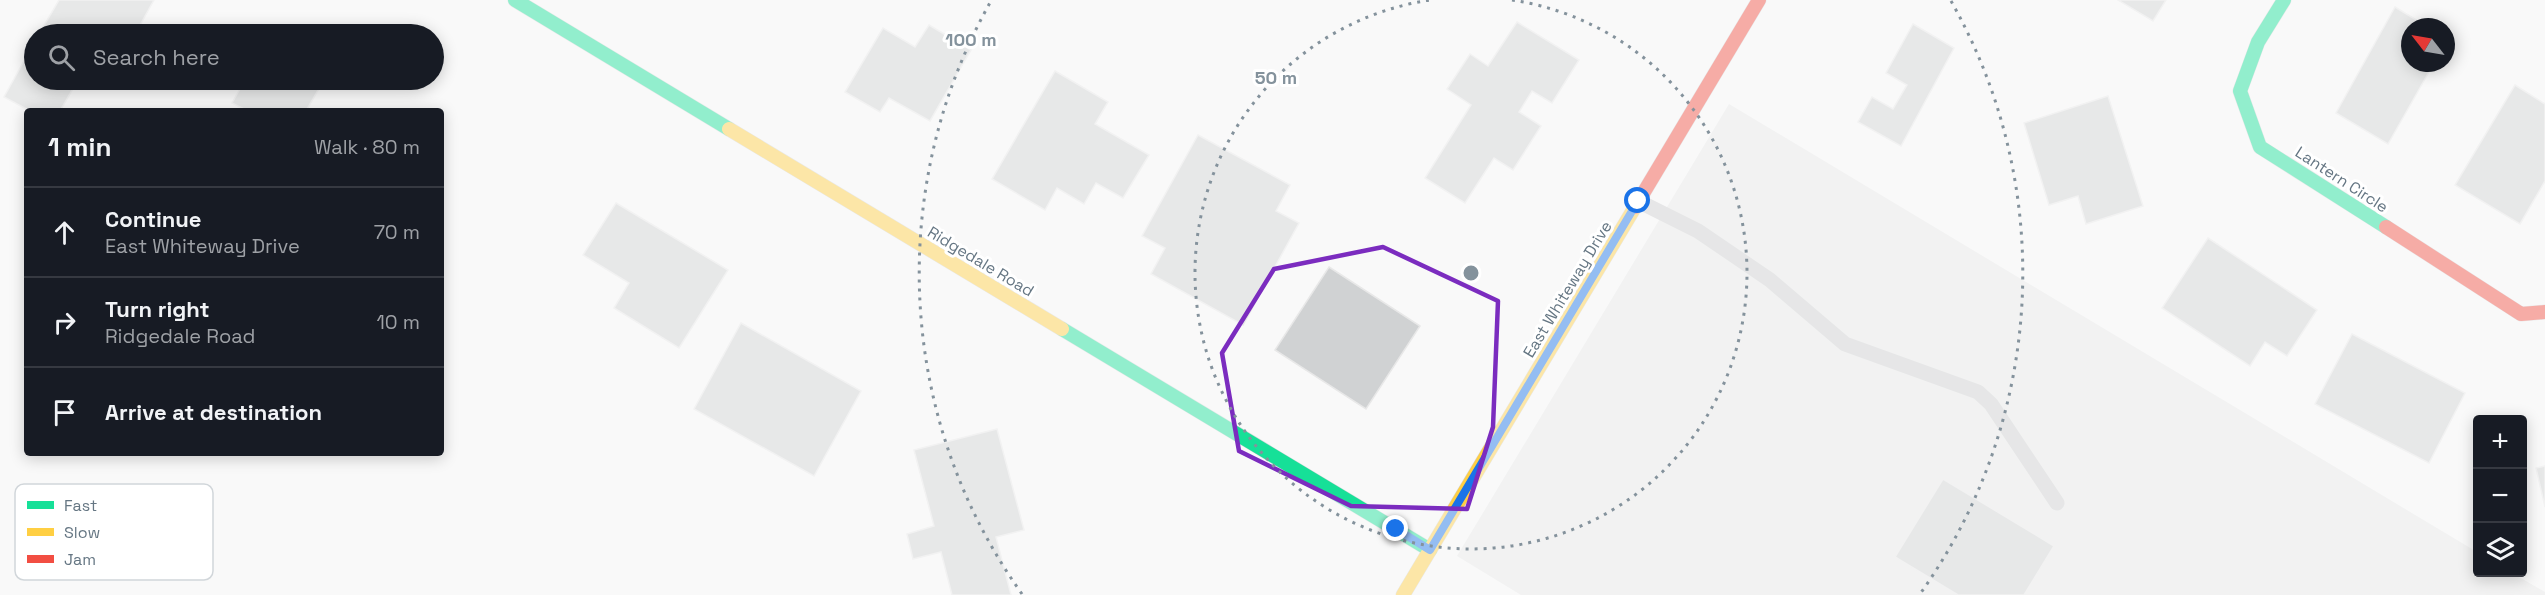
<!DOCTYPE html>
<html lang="en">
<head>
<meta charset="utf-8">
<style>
	:root { --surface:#171b24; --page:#20242c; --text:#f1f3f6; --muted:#9ea1a6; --line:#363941 }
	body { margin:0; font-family:"Space Grotesk",sans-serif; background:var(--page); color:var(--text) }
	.controls { position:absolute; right:18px; bottom:18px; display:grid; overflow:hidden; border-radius:6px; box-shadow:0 3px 15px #0003 }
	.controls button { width:54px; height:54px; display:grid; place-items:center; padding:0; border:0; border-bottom:2px solid var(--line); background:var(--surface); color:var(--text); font:30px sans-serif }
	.compass { position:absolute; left:2401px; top:18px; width:54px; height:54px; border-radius:50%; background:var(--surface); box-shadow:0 3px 15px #0003; rotate:301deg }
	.stop { position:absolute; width:18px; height:18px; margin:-14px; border:4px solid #1a73e8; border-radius:50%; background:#fff }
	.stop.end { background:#1a73e8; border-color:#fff; box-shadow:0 2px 6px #0008 }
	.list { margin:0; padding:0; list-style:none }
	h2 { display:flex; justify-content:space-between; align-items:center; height:78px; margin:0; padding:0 24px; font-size:26px }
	h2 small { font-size:20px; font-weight:400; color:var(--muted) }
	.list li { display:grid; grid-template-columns:39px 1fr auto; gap:18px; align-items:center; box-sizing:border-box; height:90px; padding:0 24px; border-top:2px solid var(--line) }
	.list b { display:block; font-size:22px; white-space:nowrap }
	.list p { margin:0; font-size:20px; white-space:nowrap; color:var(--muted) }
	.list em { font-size:20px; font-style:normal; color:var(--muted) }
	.icon { flex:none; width:33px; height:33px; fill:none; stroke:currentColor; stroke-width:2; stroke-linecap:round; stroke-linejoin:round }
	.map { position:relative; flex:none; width:2545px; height:595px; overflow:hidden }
	.search { position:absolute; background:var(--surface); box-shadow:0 3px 15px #0003; left:24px; top:24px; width:420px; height:66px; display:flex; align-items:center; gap:15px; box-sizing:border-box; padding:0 21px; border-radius:33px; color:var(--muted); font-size:22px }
	.panel { position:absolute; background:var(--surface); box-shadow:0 3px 15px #0003; left:24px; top:108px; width:420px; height:348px; border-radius:6px }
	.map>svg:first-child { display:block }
</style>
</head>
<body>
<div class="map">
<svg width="2545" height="595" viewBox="0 0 2545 595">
	<rect width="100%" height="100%" fill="#f9f9f9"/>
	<!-- built -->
	<path fill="#e8e9e9" d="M1729,104L2477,552L2478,572L2512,573L2545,592V595H1521L1457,556Z"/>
	<!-- building -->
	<g fill="#d0d2d3" stroke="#e8e8e8" stroke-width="1.5">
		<path d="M59,0H154L135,34H39Z"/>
		<path d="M2118,0H2166L2153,21Z"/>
		<path d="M2395,7L2428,27H2410V63H2434L2388,144L2336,113Z"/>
		<path d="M1517,22L1579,60L1552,103L1532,91L1519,112L1541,126L1513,170L1494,158L1465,203L1425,178L1471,105L1447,89L1470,54L1488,66Z"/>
		<path d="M1913,24L1954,48L1901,146L1858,122L1872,97L1893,109L1907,85L1886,73Z"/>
		<path d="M929,25L971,50L930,121L889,98L880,112L845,92L883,28L915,47Z"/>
		<path d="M34,43V80H78L60,111H30L4,97Z"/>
		<path d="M1055,71L1108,102L1095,124L1149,155L1123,198L1096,183L1084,204L1057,188L1045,210L992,179Z"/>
		<path d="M245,80H324L306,111H248L232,103Z"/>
		<path d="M2515,85L2545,104V181L2520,224L2455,185Z"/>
		<path d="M2108,96L2143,206L2086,224L2078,196L2049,205L2024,123Z"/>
		<path d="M1198,135L1290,185L1276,211L1299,223L1243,325L1151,274L1165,248L1142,236Z"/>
		<path d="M616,203L728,270L679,348L614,308L629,283L583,255Z"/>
		<path d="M2208,238L2317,310L2287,356L2265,342L2250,366L2162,308Z"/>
		<path d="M1329,267L1420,326L1366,409L1275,350Z"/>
		<path d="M741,323L861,391L814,476L694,409Z"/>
		<path d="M2352,334L2465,393L2429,463L2315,404Z"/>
		<path d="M997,429L1024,530L996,537L1011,595H952L941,552L913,559L907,534L934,526L914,450Z"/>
		<path d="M2545,466V507L2536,468Z"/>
		<path d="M1943,479L2054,546L2024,595H1958L1895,557Z"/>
	</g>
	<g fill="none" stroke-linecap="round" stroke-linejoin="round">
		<defs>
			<g id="fast">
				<path d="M515,0L729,129"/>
				<path d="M2284,0L2258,42L2240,91L2260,147L2386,227"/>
				<path d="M1062,329L1430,550"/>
			</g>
			<g id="slow">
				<path d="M729,129L1062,329"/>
				<path d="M1403,595L1635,207"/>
			</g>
			<g id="jam">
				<path d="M1635,207L1759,0"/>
				<path d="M2386,227L2521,314L2545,312"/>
			</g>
		</defs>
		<!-- fast casing -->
		<use href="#fast" stroke="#d5d6d7" stroke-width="15"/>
		<!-- slow casing -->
		<use href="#slow" stroke="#d5d6d7" stroke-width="15"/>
		<!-- jam casing -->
		<use href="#jam" stroke="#d5d6d7" stroke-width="15"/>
		<!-- lane -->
		<path stroke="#cecfd0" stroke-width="15" d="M1638,201L1698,231L1770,280L1845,344L1978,392L1991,404L2057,503"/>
		<!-- fast -->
		<use href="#fast" stroke="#16e098" stroke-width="14"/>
		<!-- slow -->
		<use href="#slow" stroke="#ffcf43" stroke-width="14"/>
		<!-- jam -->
		<use href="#jam" stroke="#f24e42" stroke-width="14"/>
	</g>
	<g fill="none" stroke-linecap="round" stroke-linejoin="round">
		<!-- route -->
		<path stroke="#1a73e8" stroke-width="8" d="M1396,529L1430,550L1638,201"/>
	</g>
	<!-- marked area -->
	<path d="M0 0H2545V595H0ZM1383,247L1498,301L1493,427L1467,509L1351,506L1239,451L1222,353L1274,269Z" fill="#f9f9f9" fill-opacity=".55" fill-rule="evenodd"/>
	<path fill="none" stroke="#7b2cbf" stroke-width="4.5" stroke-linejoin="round" d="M1383,247L1498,301L1493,427L1467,509L1351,506L1239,451L1222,353L1274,269Z"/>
	<!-- distance rings -->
	<g fill="none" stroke="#84929c" stroke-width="3" stroke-dasharray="3 6">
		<path d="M1512 0A276 276 0 1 1 1430 0"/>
		<path d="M1022 594A552 552 0 0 1 991 1M1951 1A552 552 0 0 1 1920 594"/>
	</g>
	<g text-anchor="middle" stroke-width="6" stroke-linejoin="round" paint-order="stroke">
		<!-- street labels -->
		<g font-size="16" fill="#657683" stroke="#fff">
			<text transform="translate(2342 179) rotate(33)" y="6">Lantern Circle</text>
			<text transform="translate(981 261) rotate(31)" y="6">Ridgedale Road</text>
			<text transform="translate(1567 289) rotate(-59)" y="6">East Whiteway Drive</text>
		</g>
	</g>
	<!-- legend -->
	<rect x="15" y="484" width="198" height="96" rx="9" fill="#fff" stroke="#d1d6da" stroke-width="1.5"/>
	<rect x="27" y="501" width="27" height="8" fill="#16e098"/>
	<rect x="27" y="528" width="27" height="8" fill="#ffcf43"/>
	<rect x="27" y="555" width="27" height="8" fill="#f24e42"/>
	<g font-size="16" fill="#657683">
		<text x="64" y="511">Fast</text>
		<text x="64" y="538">Slow</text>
		<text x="64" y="565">Jam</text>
	</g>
	<circle cx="1471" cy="273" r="9" fill="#84929c" stroke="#fff" stroke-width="3"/>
	<g font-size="18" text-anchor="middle" font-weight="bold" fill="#84929c" stroke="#fff" stroke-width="6" stroke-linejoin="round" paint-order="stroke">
		<text x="971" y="46">100 m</text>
		<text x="1276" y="84">50 m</text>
	</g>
</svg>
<div class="controls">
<button>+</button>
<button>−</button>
<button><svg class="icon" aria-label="layers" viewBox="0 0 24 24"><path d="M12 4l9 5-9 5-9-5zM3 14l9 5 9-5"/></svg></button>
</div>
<svg class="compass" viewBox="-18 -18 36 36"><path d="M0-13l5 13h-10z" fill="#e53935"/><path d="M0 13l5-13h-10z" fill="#9ea1a6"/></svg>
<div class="stop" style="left:1638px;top:201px"></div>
<div class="stop end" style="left:1396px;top:529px"></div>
<div class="search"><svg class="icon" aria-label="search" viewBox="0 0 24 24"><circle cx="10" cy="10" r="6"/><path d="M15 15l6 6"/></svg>Search here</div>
<section class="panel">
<h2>1 min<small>Walk · 80 m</small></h2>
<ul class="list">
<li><svg class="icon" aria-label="ahead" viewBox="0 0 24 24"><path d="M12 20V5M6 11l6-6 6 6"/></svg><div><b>Continue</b><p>East Whiteway Drive</p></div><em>70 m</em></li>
<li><svg class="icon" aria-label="right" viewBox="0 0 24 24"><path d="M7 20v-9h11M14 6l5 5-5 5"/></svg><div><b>Turn right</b><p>Ridgedale Road</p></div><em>10 m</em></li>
<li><svg class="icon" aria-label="arrive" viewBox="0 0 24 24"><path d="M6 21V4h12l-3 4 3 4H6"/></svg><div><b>Arrive at destination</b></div></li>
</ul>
</section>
</div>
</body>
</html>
